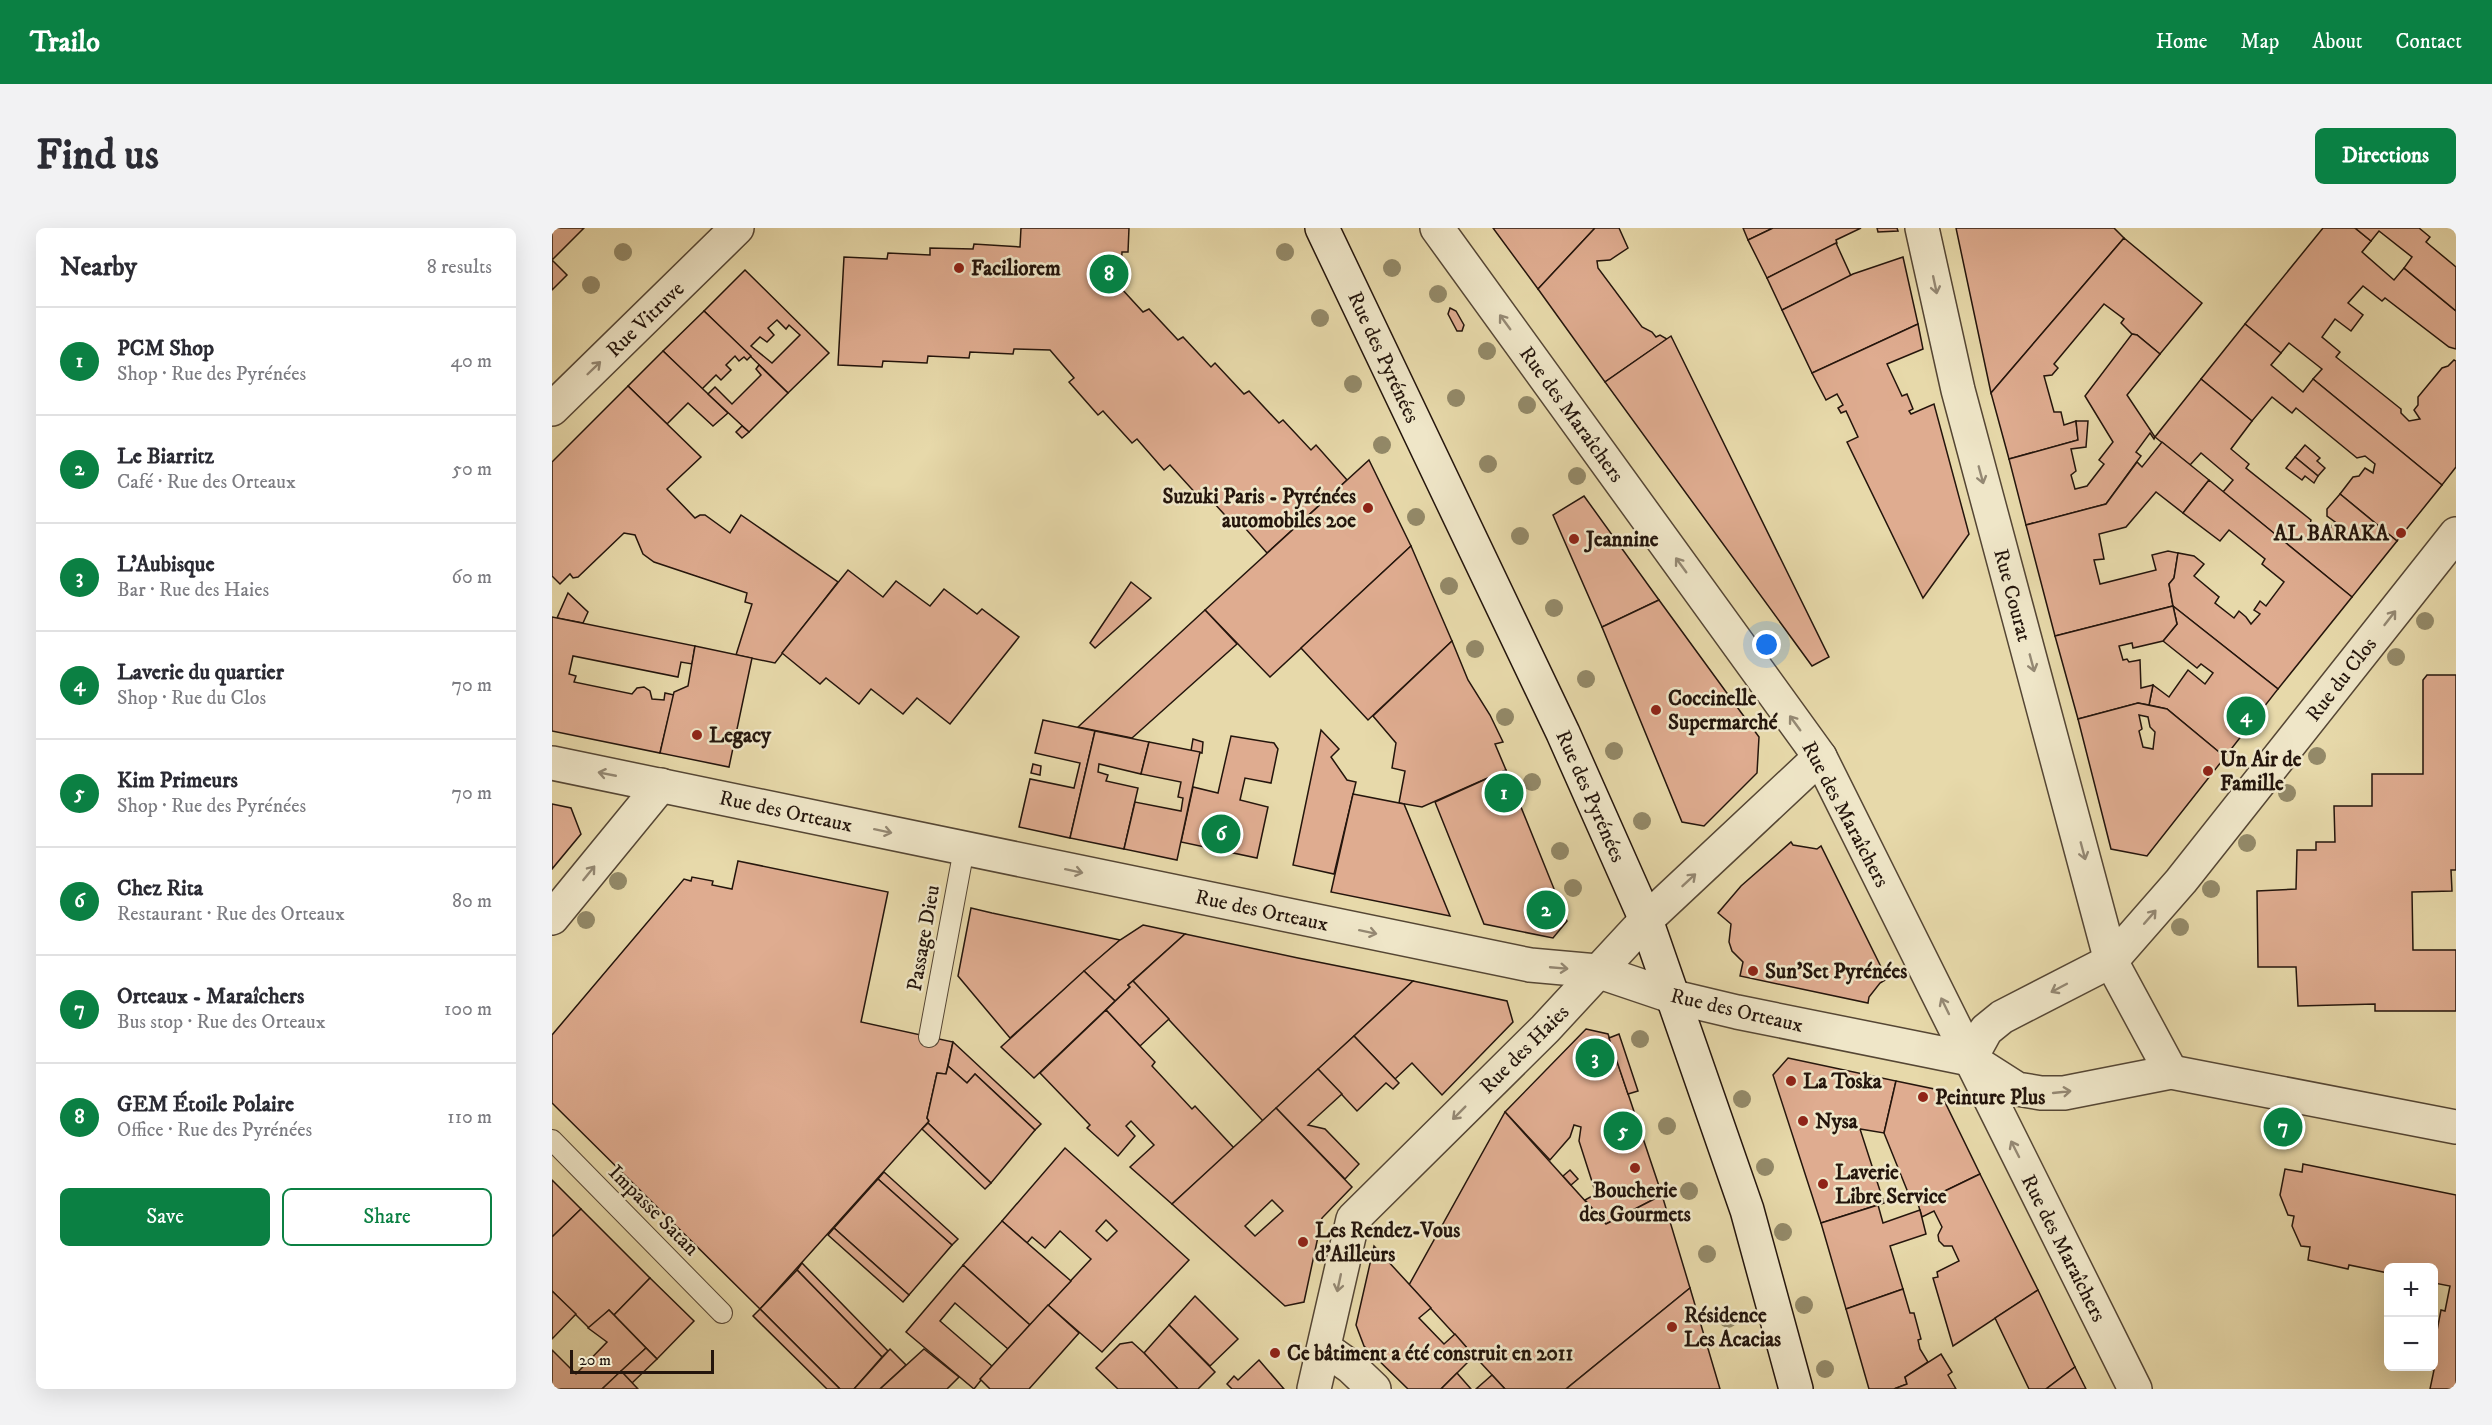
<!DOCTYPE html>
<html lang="en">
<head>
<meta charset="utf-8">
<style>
	:root { --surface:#fff; --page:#f2f2f3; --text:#2b2b33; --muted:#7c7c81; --line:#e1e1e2; --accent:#0b8043 }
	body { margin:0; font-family:"IM FELL DW Pica",serif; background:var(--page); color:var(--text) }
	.controls { position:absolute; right:18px; bottom:18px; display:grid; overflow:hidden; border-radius:9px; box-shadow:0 6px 24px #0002 }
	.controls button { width:54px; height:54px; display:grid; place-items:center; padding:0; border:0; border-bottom:2px solid var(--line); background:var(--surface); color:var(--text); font:30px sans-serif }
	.scale { position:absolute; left:18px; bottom:15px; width:144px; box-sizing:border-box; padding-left:6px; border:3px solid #24150c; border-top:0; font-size:16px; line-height:21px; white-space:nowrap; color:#24150c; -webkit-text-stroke:4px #efe6c8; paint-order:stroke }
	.you { position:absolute; left:1215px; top:417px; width:21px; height:21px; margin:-15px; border:4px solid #fff; border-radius:50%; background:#1a73e8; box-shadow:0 0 0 9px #1a73e833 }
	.badge { display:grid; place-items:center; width:39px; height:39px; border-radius:50%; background:var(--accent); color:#fff; font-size:20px; font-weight:700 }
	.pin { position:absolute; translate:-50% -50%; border:3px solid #fff; box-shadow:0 2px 6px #0006 }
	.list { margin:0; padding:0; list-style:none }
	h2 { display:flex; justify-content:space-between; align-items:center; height:78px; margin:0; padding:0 24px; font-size:26px }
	h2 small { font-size:20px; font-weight:400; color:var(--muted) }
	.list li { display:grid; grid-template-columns:39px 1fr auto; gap:18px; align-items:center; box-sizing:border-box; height:108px; padding:0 24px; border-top:2px solid var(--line) }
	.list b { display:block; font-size:22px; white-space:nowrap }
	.list p { margin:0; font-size:20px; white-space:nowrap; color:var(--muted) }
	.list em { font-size:20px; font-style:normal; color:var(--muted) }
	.actions { display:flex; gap:12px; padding:18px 24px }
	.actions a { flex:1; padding:14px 0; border:2px solid var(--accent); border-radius:9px; text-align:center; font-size:21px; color:var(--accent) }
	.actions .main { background:var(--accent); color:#fff }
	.map { position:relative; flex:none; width:1904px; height:1161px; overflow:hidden; border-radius:9px }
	header { display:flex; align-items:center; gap:36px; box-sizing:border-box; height:84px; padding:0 30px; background:var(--accent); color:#fff }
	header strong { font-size:28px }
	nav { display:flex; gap:33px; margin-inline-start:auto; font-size:21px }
	.intro { display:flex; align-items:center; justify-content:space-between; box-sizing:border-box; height:144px; padding:0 36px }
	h1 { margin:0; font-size:42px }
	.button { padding:15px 27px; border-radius:9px; background:var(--accent); color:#fff; font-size:21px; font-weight:700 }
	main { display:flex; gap:36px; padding:0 36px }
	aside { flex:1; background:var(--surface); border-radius:9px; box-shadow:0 6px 24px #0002 }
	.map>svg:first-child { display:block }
</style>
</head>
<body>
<header>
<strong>Trailo</strong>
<nav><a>Home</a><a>Map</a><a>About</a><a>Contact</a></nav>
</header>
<div class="intro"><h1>Find us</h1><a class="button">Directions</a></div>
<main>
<aside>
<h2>Nearby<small>8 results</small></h2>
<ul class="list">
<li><span class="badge">1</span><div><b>PCM Shop</b><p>Shop · Rue des Pyrénées</p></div><em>40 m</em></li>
<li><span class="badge">2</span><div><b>Le Biarritz</b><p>Café · Rue des Orteaux</p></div><em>50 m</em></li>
<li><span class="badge">3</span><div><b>L'Aubisque</b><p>Bar · Rue des Haies</p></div><em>60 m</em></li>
<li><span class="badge">4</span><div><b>Laverie du quartier</b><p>Shop · Rue du Clos</p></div><em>70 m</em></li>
<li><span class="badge">5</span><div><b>Kim Primeurs</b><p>Shop · Rue des Pyrénées</p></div><em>70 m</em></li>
<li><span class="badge">6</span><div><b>Chez Rita</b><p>Restaurant · Rue des Orteaux</p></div><em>80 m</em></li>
<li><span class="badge">7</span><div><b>Orteaux - Maraîchers</b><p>Bus stop · Rue des Orteaux</p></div><em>100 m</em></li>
<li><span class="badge">8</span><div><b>GEM Étoile Polaire</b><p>Office · Rue des Pyrénées</p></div><em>110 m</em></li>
</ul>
<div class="actions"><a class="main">Save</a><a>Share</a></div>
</aside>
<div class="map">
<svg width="1904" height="1161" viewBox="0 0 1904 1161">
	<rect width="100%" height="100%" fill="#e7d9aa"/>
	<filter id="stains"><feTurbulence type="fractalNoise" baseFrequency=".00333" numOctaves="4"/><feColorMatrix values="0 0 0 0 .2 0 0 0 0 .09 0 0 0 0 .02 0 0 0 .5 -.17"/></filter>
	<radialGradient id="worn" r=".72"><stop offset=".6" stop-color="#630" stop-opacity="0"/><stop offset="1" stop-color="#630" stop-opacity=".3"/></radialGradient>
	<!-- building -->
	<g fill="#dfac90" stroke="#24150c" stroke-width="1.5" fill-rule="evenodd">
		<path d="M0,0H32L0,32L15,47L0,62Z"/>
		<path d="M469,0H577L576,24H570L568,59L591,84L597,81L626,112L631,109L659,139L663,135L692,166L697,163L727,195L731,192L759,222L764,217L795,252L715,325L686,292L681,296L652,264L647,269L618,237L612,242L585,211L580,215L551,183L546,187L517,154L522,150L498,122L462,121L461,126L418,124L417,130L376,128L375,135L331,133L330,139L286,137L292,29L335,31L336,25L378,27V20L421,21L422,16L468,19Z"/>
		<path d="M941,0H1043L986,61Z"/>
		<path d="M1043,0H1067L1076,20L1058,32L1045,33L1046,40L1090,99L1100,104L1104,109L1108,107L1115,111L1053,154L986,61Z"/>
		<path d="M1191,0H1221L1196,12Z"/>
		<path d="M1221,0H1309L1284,12L1285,15L1215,50L1196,12Z"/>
		<path d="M1325,0H1345L1346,3L1326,4Z"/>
		<path d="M1404,0H1562L1572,10L1439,165Z"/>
		<path d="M1771,0H1803L1819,13L1810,24L1842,52L1852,40L1904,83V121L1897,119L1833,70L1830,73L1811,58L1796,75L1811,87L1799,103L1783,91L1770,109L1788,124L1784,129L1849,181V185L1857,193L1868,191L1862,182L1866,177V169L1890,140L1896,138L1902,132L1904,133V239L1890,257L1761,151L1770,141L1737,115L1729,125L1693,96Z"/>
		<path d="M1803,0H1867L1878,9L1874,14L1904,39V83L1852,40L1860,29L1827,3L1819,13Z"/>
		<path d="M1572,10L1650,75L1608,126L1585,107L1580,106L1569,95L1572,91L1552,76L1502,136L1506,140L1500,147L1492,148L1502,184H1509L1512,197L1524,193L1526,212L1457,231L1439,165Z"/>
		<path d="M1284,15L1299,48L1230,82L1215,50Z"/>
		<path d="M1351,29L1366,96L1260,145L1230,82L1301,46Z"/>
		<path d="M193,42L277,125L236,165L152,83ZM225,92L234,101L237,97L248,107L220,135L199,118L208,109L215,114L222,107L216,100Z"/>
		<path d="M898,80L904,83L912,97L910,103H905L896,86Z"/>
		<path d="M152,83L199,128L195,132L192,129L187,133L183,128L174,137L179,142L169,152L164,147L150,161L111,123Z"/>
		<path d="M1366,96L1371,121L1335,136L1350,168L1355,166L1361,181L1357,183L1359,186L1382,176L1417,306L1371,370L1295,214L1306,209L1294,183L1289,185L1286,180L1291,177L1285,166L1274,172L1260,145Z"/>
		<path d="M1693,96L1729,125L1719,137L1751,164L1761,151L1890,257L1845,313L1788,266L1801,249L1807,248L1813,240L1821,245L1823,236L1813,228L1805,230L1744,180L1740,185L1720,169L1700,193L1649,151Z"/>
		<path d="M1580,106L1585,107L1608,126L1575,167L1603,209L1602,211L1598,205L1584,224L1589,228L1554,276L1474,297L1457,231L1526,212L1524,193H1536L1534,219L1519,221L1524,243L1519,247L1523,261L1535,258L1552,236L1547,232L1561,214L1533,168Z"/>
		<path d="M1119,108L1277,429L1260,438L1053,154Z"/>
		<path d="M111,123L176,185L161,198L136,175L115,196L76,158Z"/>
		<path d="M207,137L236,165L197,204L156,166L163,159L180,176L209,147L204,141Z"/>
		<path d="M1649,151L1700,193L1679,221L1697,236L1694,240L1759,292L1758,296L1765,303H1776L1783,294L1775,288V281L1788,266L1845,313L1800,369L1671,264L1681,252L1649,225L1638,237L1603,209Z"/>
		<path d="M76,158L149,229L115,261L143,290L148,287H153L178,305L189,287L286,354L223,435L184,427L200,376L193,374L195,365L102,334L91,326L83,307L72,305L26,349L21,350L18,346L8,356L0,348V234Z"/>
		<path d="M190,198L197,204L190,210L184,204Z"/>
		<path d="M1610,214L1657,252L1631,285L1604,264L1574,299L1547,306L1552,331L1542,332L1548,356L1604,342L1600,327L1616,323L1626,325L1622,350L1617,356L1621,378L1503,408L1474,297L1554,276L1585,234L1590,239Z"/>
		<path d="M1753,217L1768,230L1765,233L1773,240L1766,248L1743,229Z"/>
		<path d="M1743,229L1766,248L1762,255L1753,248L1750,252L1734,240Z"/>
		<path d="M817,232L859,318L718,449L653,382Z"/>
		<path d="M1657,252L1800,369L1726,461L1621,378L1617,356L1622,350L1626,325L1642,328L1652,336L1642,348L1667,369L1663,375L1682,390L1687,383L1694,389L1699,396L1708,386L1702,382L1708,373L1714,378L1732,354L1710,336L1713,331L1677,302L1668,313L1631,285Z"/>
		<path d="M1032,268L1107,372L1050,399L1001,287Z"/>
		<path d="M859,318L900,413L816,492L749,420Z"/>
		<path d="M296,342L331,369L344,353L378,378L392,361L425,386L430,381L467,409L398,496L365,470L351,486L319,461L307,476L274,450L268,456L230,425Z"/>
		<path d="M579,354L599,370L543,420L538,415Z"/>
		<path d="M16,365L36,384L31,395L5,390Z"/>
		<path d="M1107,372L1207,509L1205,545L1152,598L1130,594L1050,399Z"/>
		<path d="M1621,378L1726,461L1673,529L1615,481L1597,477L1601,457L1617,469L1636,442L1653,456L1661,445L1649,436L1645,440L1611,413L1625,396Z"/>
		<path d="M1621,378L1625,396L1611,413L1581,420L1580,415L1567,418L1571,432L1575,431L1577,434L1588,432L1589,460L1601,457L1597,477L1586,475L1526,491L1503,408Z"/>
		<path d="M653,382L685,416L580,510L526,499Z"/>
		<path d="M0,389L143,418L140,436L129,434L126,449L21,428L17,446L24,448L22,454L80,466L85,460L92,459L98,463L100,471L112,472L113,465L122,467L108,525L0,503Z"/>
		<path d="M900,413L916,452L938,487L951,514L943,516L954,542L870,579L847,575L853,543L840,540L844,515L821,488Z"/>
		<path d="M143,418L200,430L177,539L108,525L122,464L136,458Z"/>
		<path d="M1875,447H1904V642H1899L1900,663L1860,664L1861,722H1904V783H1823V776L1746,778L1744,739H1706L1705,663L1744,661L1745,622H1764V614H1783L1782,578H1820V546H1871V452Z"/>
		<path d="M1586,475L1615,481L1673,529L1595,628L1559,621L1526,491ZM1587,487L1596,489L1598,499L1603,504L1601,521L1591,519L1587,503L1590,501Z"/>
		<path d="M491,492L543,503L518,610L467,599L478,551L522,560L528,535L483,525Z"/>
		<path d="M769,502L787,521L779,529L795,552L804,554L782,646L741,637Z"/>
		<path d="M543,503L597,514L589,546L547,536L546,544L556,547L554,553L586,560L572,621L518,610Z"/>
		<path d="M679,508L722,515L726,521L719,555L693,550L688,572L716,579L705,630L629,614L641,559L666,565Z"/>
		<path d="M641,511L651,514L650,525L639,523Z"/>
		<path d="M597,514L648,524L625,632L572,621L583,574L629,583L631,570L626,569L629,554L589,546Z"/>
		<path d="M481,536L489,538L488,547L479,545Z"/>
		<path d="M954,542L1015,693L1001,710L932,696L883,574Z"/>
		<path d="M801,566L852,576L898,688L779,664Z"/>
		<path d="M0,576L19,580L29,606L0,641Z"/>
		<path d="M1239,614L1241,617L1265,621L1269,618L1335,751L1328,755L1317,769L1316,775L1188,748L1191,734L1180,723L1177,714L1179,696L1166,685L1189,658Z"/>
		<path d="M186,633L336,664L309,794L401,814L394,846L385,845L375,890L377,893L208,1081L0,875V807L132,651L139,653L140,649L161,653L160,657L180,661Z"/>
		<path d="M419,680L440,685L568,712L458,810L406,748Z"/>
		<path d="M591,697L633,706L576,757L578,759L563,773L532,743L568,712Z"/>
		<path d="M633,706L746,730L861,753L711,893L581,753Z"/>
		<path d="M532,743L563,773L482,850L449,819Z"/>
		<path d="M581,753L617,791L588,818L554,782L578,759L576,757Z"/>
		<path d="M861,753L955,773L961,794L890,867L860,835L843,851L802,808Z"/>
		<path d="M554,782L603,834L600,838L640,881L643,878L682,920L620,976L578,939L602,917L579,893L574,898L583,908L566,928L535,900L538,897L488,845Z"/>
		<path d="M1034,801L1056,806L1110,967L1054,996L1033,972L1044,966L1027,913L1029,899L1022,897L1018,909L998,932L953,884Z"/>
		<path d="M1067,806L1086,863L1076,866L1057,810Z"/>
		<path d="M802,808L847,855L841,861L834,855L805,883L766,841Z"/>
		<path d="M401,814L489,896L483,902L423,846L415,855L396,838Z"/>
		<path d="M1236,830L1344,853L1332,905L1308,901L1332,975L1269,995L1221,847Z"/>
		<path d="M396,838L415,855L423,846L483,902L439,955L376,895L377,893L375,890L385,845L394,846Z"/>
		<path d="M766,841L790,866L756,897L773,901L807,936L793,951L724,880Z"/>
		<path d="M1344,853L1387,862L1428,946L1366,976L1364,966L1357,967L1332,905Z"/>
		<path d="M724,880L800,959L770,990L752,1074L733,1078L620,976ZM720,972L731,983L703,1008L693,998Z"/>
		<path d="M953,884L1054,996L1110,967L1138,1060L1014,1161H953L857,1057Z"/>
		<path d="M376,895L439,955L433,961L370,901Z"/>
		<path d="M513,920L637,1032L550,1124L496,1077L539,1031L508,1003L493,1020L480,1009L475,1015L450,993ZM554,992L565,1003L555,1013L544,1003Z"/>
		<path d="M1751,936L1904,967V1161H1878L1882,1142L1877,1141V1138H1882V1118L1889,1082L1893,1083L1898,1058L1882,1055V1040H1836V1045L1797,1037L1796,1041L1756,1032L1758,1019L1749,1018L1740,998L1742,988L1736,987L1728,967L1733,941L1750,944Z"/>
		<path d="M1018,942L1026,951L1019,957L1011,948Z"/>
		<path d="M332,944L406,1011L400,1017L326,951Z"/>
		<path d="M1428,946L1486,1062L1401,1118L1381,1050L1386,1049L1385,1044L1407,1033L1400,1018H1392L1387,1013L1386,1007L1390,999L1382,983L1370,989L1366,976Z"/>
		<path d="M326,951L400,1017L357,1067L282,1000Z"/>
		<path d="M0,952L29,981L0,1009Z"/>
		<path d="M1326,977L1331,995L1368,982L1374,1006L1338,1018L1351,1061L1294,1081L1269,995Z"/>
		<path d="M29,981L98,1050L62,1087L57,1082L38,1101L0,1063V1009Z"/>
		<path d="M450,993L519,1053L478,1097L411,1037Z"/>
		<path d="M282,1000L357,1067L351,1074L276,1007Z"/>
		<path d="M822,1018L879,1080L867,1090L892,1116L903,1106L922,1128L889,1161H856L812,1118L804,1097Z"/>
		<path d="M250,1035L336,1123L330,1129L245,1042Z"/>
		<path d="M411,1037L478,1097L456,1121L403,1075L388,1093L440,1138L422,1161L354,1104Z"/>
		<path d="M245,1042L330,1129L302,1161H288L208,1081Z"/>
		<path d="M98,1050L142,1093L105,1131L62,1087Z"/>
		<path d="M1138,1060L1168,1161H1014Z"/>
		<path d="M1351,1061L1358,1085H1362L1369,1111L1366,1112L1368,1121L1376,1134L1353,1149L1355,1156L1342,1161H1317L1294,1081Z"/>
		<path d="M1486,1062L1523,1139L1494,1161H1477L1443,1090Z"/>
		<path d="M0,1063L24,1086L0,1111Z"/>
		<path d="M643,1068L686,1111L658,1138L617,1097Z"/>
		<path d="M496,1077L527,1105L477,1161H438L428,1151Z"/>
		<path d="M208,1081L288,1161H275L201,1088Z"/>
		<path d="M57,1082L94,1120L50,1161H0V1122L24,1146L55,1114L36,1100Z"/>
		<path d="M617,1097L663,1144L646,1161H626L592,1125Z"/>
		<path d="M580,1114L592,1125L626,1161H566L544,1140L568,1116Z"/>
		<path d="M94,1120L105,1131L80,1155L69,1143Z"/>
		<path d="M338,1121L354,1137L328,1161H302Z"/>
		<path d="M372,1121L407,1149L395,1161H328Z"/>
		<path d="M1389,1126L1400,1144L1396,1147L1404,1161H1342L1355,1156L1353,1149Z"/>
		<path d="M707,1132L732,1161H680L675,1156L682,1148L686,1152Z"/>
		<path d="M1523,1139L1534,1161H1494Z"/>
		<path d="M69,1143L86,1161H50Z"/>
		<path d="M905,1145L919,1161H889Z"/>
		<path d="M940,1147L953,1161H924Z"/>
	</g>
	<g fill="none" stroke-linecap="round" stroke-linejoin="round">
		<defs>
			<g id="service">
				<path d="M377,809L412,621"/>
				<path d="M0,912L170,1085"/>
			</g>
			<g id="minor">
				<path d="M885,0L1268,529L1583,1161"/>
				<path d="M1370,0L1406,162L1559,733L1619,844"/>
				<path d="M0,181L185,0"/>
				<path d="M0,535L978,737L1045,743L1122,769L1185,784L1418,831L1465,861L1489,865H1512L1619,844L1904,899"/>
				<path d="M0,690L109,557"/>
				<path d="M1418,831L1434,802L1450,789L1559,733L1629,653L1904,306"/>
				<path d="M772,1120L799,1139L822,1161"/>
				<path d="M762,1161L801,991L993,801L1094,692L1268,529"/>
			</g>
			<path id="secondary" d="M770,0L1011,505L1094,692L1195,982L1244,1161"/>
		</defs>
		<!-- service casing -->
		<use href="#service" stroke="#554634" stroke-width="22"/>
		<!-- minor casing -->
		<use href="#minor" stroke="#554634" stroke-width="36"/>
		<!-- secondary casing -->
		<use href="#secondary" stroke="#24150c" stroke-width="36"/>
		<!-- service -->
		<use href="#service" stroke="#efe6c8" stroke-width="20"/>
		<!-- minor -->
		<use href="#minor" stroke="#efe6c8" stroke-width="33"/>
		<!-- secondary -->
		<use href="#secondary" stroke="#efe6c8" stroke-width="33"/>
	</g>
	<!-- trees -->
	<g fill="#938968">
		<circle cx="71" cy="24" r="9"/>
		<circle cx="733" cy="24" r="9"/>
		<circle cx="840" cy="40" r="9"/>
		<circle cx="39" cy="57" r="9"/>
		<circle cx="886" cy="66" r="9"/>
		<circle cx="768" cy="90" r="9"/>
		<circle cx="935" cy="123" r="9"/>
		<circle cx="801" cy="156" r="9"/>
		<circle cx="904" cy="170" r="9"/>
		<circle cx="975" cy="177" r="9"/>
		<circle cx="830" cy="217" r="9"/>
		<circle cx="936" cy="236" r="9"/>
		<circle cx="1025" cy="248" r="9"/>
		<circle cx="864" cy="289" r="9"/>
		<circle cx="968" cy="308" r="9"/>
		<circle cx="897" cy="358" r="9"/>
		<circle cx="1002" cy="380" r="9"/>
		<circle cx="1873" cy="393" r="9"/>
		<circle cx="923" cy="421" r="9"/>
		<circle cx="1844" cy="429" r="9"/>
		<circle cx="1034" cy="451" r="9"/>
		<circle cx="953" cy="489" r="9"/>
		<circle cx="1062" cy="523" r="9"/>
		<circle cx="1765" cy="528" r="9"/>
		<circle cx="980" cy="554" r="9"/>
		<circle cx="1735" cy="565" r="9"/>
		<circle cx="1090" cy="593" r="9"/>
		<circle cx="1695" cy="615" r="9"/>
		<circle cx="1008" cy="623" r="9"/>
		<circle cx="66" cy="653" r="9"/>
		<circle cx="1021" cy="660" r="9"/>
		<circle cx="1659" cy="661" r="9"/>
		<circle cx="34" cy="692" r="9"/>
		<circle cx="1628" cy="699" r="9"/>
		<circle cx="1088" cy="811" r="9"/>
		<circle cx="1190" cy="871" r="9"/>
		<circle cx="1115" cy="898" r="9"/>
		<circle cx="1213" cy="939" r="9"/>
		<circle cx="1137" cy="963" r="9"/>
		<circle cx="1231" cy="1004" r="9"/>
		<circle cx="1155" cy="1026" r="9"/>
		<circle cx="1252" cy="1077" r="9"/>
		<circle cx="1176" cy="1091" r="9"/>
		<circle cx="1273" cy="1141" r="9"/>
	</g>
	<!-- one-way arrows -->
	<defs><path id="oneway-shaft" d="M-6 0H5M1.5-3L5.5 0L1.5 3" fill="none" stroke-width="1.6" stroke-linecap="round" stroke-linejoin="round" transform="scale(1.5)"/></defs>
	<g stroke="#948873">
		<use href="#oneway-shaft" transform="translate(1383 57) rotate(78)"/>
		<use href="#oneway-shaft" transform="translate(953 94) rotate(-126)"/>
		<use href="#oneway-shaft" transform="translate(42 140) rotate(-44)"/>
		<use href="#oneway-shaft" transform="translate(1429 247) rotate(75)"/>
		<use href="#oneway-shaft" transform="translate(1129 337) rotate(-126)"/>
		<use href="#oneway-shaft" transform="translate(1838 390) rotate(-52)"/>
		<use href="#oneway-shaft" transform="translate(1480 435) rotate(75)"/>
		<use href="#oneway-shaft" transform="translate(1243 495) rotate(-126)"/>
		<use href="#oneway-shaft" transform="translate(55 546) rotate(-169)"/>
		<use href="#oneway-shaft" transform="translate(331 603) rotate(12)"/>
		<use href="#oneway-shaft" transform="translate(1531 623) rotate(75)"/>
		<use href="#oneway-shaft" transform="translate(522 643) rotate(12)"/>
		<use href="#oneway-shaft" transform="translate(37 645) rotate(-51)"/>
		<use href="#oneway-shaft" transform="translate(1137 652) rotate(-43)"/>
		<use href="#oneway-shaft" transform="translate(1598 689) rotate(-49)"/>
		<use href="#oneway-shaft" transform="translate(816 704) rotate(12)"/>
		<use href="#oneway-shaft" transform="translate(1007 740) rotate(5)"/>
		<use href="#oneway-shaft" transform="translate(1507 760) rotate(152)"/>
		<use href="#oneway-shaft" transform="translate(1393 778) rotate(-116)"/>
		<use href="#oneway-shaft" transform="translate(1510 864) rotate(-6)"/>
		<use href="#oneway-shaft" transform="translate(907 885) rotate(135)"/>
		<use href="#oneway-shaft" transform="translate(1463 921) rotate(-117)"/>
		<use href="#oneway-shaft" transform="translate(787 1055) rotate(102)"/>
	</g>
	<!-- markers -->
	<g fill="#8f2418" stroke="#efe6c8" stroke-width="2">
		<circle cx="407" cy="40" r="6"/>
		<circle cx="816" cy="280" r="6"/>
		<circle cx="1849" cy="305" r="6"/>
		<circle cx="1022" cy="311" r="6"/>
		<circle cx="1104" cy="482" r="6"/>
		<circle cx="145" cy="507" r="6"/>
		<circle cx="1656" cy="543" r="6"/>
		<circle cx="1201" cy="743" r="6"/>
		<circle cx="1239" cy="853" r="6"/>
		<circle cx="1371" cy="869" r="6"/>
		<circle cx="1251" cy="893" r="6"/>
		<circle cx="1083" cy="940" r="6"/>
		<circle cx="1271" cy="956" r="6"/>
		<circle cx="751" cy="1014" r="6"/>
		<circle cx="1120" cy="1099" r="6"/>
		<circle cx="723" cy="1125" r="6"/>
	</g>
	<g text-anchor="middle" stroke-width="5" stroke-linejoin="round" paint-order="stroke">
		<!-- poi labels -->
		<g font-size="21" font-weight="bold" fill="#24150c" stroke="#efe6c8" text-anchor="start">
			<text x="419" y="47">Faciliorem</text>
			<text x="804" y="275" text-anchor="end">Suzuki Paris - Pyrénées<tspan x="804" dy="24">automobiles 20e</tspan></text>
			<text x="1837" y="312" text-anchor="end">AL BARAKA</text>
			<text x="1034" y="318">Jeannine</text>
			<text x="1116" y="477">Coccinelle<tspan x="1116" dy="24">Supermarché</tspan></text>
			<text x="157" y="514">Legacy</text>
			<text x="1668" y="538">Un Air de<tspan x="1668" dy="24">Famille</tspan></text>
			<text x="1213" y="750">Sun'Set Pyrénées</text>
			<text x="1251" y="860">La Toska</text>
			<text x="1383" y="876">Peinture Plus</text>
			<text x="1263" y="900">Nysa</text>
			<text x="1283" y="951">Laverie<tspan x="1283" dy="24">Libre Service</tspan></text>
			<text x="1083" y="969" text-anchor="middle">Boucherie<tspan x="1083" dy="24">des Gourmets</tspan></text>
			<text x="763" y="1009">Les Rendez-Vous<tspan x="763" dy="24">d'Ailleurs</tspan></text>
			<text x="1132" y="1094">Résidence<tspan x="1132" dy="24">Les Acacias</tspan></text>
			<text x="735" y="1132">Ce bâtiment a été construit en 2011</text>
		</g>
		<!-- street labels -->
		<g font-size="21" fill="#24150c" stroke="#efe6c8">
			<text transform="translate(93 91) rotate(-44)" y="7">Rue Vitruve</text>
			<text transform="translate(832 129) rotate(65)" y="7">Rue des Pyrénées</text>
			<text transform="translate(1020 186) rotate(54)" y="7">Rue des Maraîchers</text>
			<text transform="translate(1461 367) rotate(75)" y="7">Rue Courat</text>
			<text transform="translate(1789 451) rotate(-52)" y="7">Rue du Clos</text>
			<text transform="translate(1039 568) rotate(66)" y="7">Rue des Pyrénées</text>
			<text transform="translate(234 583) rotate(12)" y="7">Rue des Orteaux</text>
			<text transform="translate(1294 586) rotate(62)" y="7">Rue des Maraîchers</text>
			<text transform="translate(710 682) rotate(12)" y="7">Rue des Orteaux</text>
			<text transform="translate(371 710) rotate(-80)" y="7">Passage Dieu</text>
			<text transform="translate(1185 782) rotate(13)" y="7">Rue des Orteaux</text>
			<text transform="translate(972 821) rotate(-45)" y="7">Rue des Haies</text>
			<text transform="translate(102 982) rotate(45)" y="7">Impasse Satan</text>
			<text transform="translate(1512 1020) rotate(63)" y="7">Rue des Maraîchers</text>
		</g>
	</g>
	<rect width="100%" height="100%" filter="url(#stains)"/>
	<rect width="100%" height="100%" fill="url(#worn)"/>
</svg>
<div class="controls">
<button>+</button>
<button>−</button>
</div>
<div class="scale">20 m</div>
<div class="you"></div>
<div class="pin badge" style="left:952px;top:565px">1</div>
<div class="pin badge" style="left:994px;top:682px">2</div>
<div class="pin badge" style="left:1043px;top:830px">3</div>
<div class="pin badge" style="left:1694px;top:488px">4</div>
<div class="pin badge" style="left:1071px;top:903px">5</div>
<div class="pin badge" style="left:669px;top:606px">6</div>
<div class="pin badge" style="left:1731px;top:899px">7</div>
<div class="pin badge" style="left:557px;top:46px">8</div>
</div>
</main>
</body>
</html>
